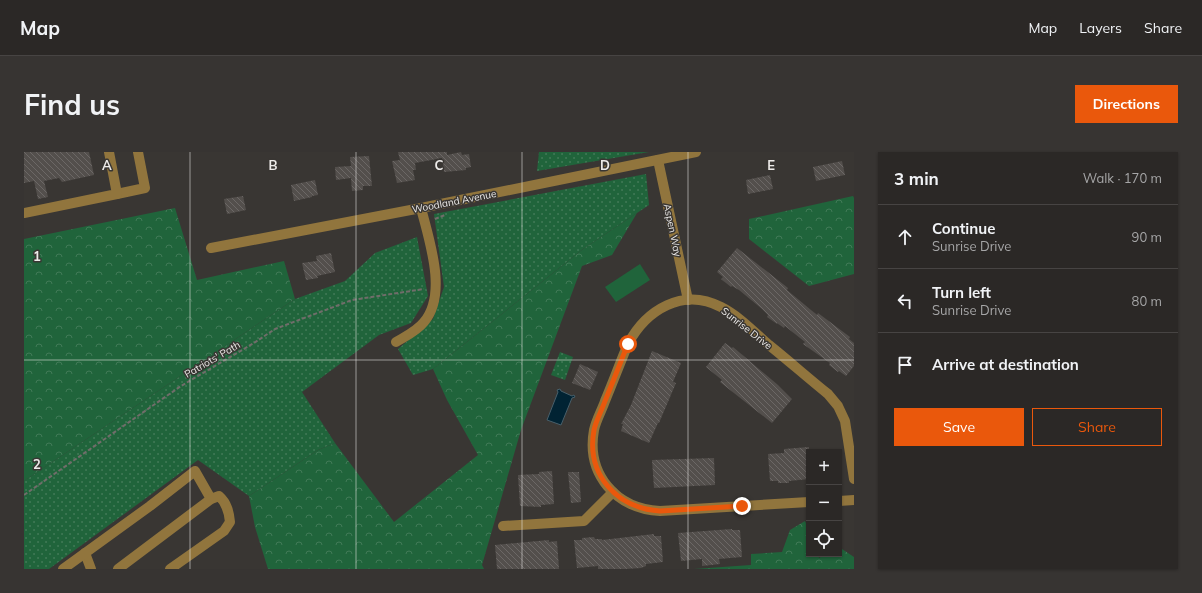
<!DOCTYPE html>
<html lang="en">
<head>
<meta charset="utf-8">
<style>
	:root { --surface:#2b2826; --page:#373432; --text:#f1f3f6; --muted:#a6a6a7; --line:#474443; --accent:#ea580c }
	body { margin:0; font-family:Mulish,sans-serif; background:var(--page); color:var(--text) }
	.controls { position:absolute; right:12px; bottom:12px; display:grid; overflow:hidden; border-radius:0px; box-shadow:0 1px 3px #0004 }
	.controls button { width:36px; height:36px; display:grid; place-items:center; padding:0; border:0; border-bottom:1px solid var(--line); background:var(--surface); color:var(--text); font:20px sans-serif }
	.stop { position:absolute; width:12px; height:12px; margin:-9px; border:3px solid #ea580c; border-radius:50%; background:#fff }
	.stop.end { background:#ea580c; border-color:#fff; box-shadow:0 1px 4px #0008 }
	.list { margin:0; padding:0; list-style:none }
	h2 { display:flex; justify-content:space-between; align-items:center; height:52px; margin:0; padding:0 16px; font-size:17px }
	h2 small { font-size:13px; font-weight:400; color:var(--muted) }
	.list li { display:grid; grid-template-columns:26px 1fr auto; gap:12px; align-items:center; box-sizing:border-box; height:64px; padding:0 16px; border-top:1px solid var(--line) }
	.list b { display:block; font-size:15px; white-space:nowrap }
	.list p { margin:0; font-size:13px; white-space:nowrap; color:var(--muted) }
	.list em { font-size:13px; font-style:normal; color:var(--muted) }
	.actions { display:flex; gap:8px; padding:12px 16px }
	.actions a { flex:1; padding:9px 0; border:1px solid var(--accent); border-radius:0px; text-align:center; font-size:14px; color:var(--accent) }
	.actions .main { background:var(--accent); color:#fff }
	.icon { flex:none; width:22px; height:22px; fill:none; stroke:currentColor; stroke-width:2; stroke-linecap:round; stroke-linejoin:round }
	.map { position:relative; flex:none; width:830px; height:417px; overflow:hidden; border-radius:0px }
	header { display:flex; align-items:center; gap:24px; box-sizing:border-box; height:56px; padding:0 20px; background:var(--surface); border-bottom:1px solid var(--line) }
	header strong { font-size:19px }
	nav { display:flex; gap:22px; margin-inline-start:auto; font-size:14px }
	.intro { display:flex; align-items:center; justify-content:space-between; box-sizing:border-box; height:96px; padding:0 24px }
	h1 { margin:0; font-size:28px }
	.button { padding:10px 18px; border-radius:0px; background:var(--accent); color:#fff; font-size:14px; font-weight:700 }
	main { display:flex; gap:24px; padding:0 24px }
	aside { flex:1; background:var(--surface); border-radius:0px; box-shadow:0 1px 3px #0004 }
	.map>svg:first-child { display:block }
</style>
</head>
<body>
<header>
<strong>Map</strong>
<nav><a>Map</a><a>Layers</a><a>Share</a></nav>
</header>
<div class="intro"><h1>Find us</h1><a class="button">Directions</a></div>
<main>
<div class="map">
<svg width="830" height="417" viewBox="0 0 830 417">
	<defs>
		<pattern id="grass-dots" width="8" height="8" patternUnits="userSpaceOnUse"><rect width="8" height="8" fill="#20643b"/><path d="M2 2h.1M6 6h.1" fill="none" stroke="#417a57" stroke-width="1.8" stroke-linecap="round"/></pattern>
		<pattern id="forest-crowns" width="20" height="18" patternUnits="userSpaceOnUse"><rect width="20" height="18" fill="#20643b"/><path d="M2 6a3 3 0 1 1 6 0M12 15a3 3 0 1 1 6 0" fill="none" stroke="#417a57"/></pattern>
		<pattern id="building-back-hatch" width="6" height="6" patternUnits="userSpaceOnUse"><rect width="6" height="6" fill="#534f4c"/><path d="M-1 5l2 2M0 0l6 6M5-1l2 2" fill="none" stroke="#6c6866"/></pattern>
	</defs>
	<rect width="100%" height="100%" fill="#393633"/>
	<!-- grass -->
	<g fill="url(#grass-dots)">
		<path d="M515,0H625L513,19Z"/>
		<path d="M622,22L625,53L559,97L409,217L389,223L374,197L409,167L420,135L410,62Z"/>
		<path d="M393,85L404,144L387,171L355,183L278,240L311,291L294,298L225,344L174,308L25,417H0V329L271,147L321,129L351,101Z"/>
		<path d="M536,200L549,205L541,228L527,223Z"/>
	</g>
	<!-- forest -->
	<g fill="url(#forest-crowns)">
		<path d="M829,44L830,46V122L785,134L725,87V67Z"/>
		<path d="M151,56L173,128L260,109L271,147L0,329V87Z"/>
		<path d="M613,61L588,103L558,114L497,278L458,413L460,417H244L231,375L225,344L294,298L311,291L370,370L454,303L423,248L409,217L559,97Z"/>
		<path d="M781,369L785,379V402H794L795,406L802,402H815V395L830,405V417H670L727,413V402L758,400L766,378Z"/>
	</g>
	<!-- pitch -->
	<path fill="#20643b" d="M616,112L626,128L592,150L581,135Z"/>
	<!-- water -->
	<path fill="#012333" stroke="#485f6a" d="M536,237L537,239L548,244L550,243L551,245L548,246L537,273L523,268L534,240L533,238Z"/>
	<!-- building -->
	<g fill="url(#building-back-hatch)">
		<path d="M0,0H65L70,23L38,30L35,26L20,29L24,45L14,47L10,29L0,31Z"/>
		<path d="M374,0H423V3L437,0L438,3L445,2L447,15L442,16V18L420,20L418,6L391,11L392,18H389L391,28L373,31L368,9L376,8Z"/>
		<path d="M345,4L348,34H339V38L328,39L327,26L312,28L311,15L327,14L326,5Z"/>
		<path d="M818,9L821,23L792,29L789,15Z"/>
		<path d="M746,23L749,37L724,42L722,28Z"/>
		<path d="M291,28L294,43L288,44V45L270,49L267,33Z"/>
		<path d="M219,44L222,58L203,62L200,47Z"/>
		<path d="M713,96L764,136L763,138L793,163L794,161L826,185L825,187L830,191V214L822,224L815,219L814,220L805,213L806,211L779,192L781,190L761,174L760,176L753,171V172L743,165L744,163L738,157L715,138L708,134L707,135L697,127L699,125L693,120Z"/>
		<path d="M307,101L311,120L293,124L294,126L282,128L278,111L293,109L292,104Z"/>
		<path d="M701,191L708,196L709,195L754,233L768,247L748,271L696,230L698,228L682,215Z"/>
		<path d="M628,199L657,211L649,230L652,231L635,271H634L625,291L597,279L599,272H597L607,253Z"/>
		<path d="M556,212L574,220L566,238L548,231Z"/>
		<path d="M785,295V327L765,329V331H754V329H746L744,302L760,301V297Z"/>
		<path d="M690,306L691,333L630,336L628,308Z"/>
		<path d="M528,319L530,352L517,353V355L496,354L494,323L515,322V320Z"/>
		<path d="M544,320H555L557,350L547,351Z"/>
		<path d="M708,377V378H716L718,405L695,407L696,412L678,414V407L657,409L654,381Z"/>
		<path d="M630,382V384H637L639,410L622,412V414L617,416L601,417H574V414L553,416L550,388H558V386L570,385L571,387H578V388Z"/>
		<path d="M525,388V390L533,389L535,417H473L471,393Z"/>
	</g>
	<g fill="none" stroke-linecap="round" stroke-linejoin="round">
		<!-- path -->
		<g stroke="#706d6a" stroke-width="2" stroke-dasharray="4 2" stroke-linecap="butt">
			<path d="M411,67L421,63"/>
			<path d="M0,343L157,234L230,191L251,177L328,148L400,137"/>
		</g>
		<!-- minor -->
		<g stroke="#91753d" stroke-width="10">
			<path d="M634,8L664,148"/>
			<path d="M93,42L121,36L114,0"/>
			<path d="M0,61L93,42L85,0"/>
			<path d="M187,96L397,56L672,0"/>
			<path d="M372,190C382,184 393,179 400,170C424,142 405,88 397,56"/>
			<path d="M815,349L830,348"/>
			<path d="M785,350L636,359C592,357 562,322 570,278C572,268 578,258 581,249C589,230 596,211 604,192C622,158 659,135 697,155C715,164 730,180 745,193C765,209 784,226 804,242L814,254L821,269L830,327"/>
			<path d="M479,374L560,369L589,340"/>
			<path d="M61,401L67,417"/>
			<path d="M39,417L126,354L171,319L187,347"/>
			<path d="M94,417L187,347L195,344C203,351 205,360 206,370L200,379L146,417"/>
		</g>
	</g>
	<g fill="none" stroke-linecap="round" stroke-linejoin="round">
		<!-- route -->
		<path stroke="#ea580c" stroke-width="5" d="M604,192C596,211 589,230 581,249C578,258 572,268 570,278C562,322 592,356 636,359L718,354"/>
	</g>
	<!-- grid -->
	<path fill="none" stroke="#edebe9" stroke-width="1" stroke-opacity="0.55" d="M166,0V417M332,0V417M498,0V417M664,0V417M0,208H830"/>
	<g text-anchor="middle" stroke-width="3" stroke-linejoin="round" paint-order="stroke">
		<!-- street labels -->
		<g font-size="10" fill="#edebe9" stroke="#393633">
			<text transform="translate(430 49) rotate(-11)" y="4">Woodland Avenue</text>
			<text transform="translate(649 78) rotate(78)" y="4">Aspen Way</text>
			<text transform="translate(723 176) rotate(38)" y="4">Sunrise Drive</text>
			<text transform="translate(188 207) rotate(-30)" y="4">Patriots' Path</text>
		</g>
	</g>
	<g font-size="13" text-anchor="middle" font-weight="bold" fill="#edebe9" stroke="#393633" stroke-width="3" stroke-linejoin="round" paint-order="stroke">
		<text x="83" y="18">A</text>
		<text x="249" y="18">B</text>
		<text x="415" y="18">C</text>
		<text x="581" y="18">D</text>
		<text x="747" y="18">E</text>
		<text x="13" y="109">1</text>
		<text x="13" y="317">2</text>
	</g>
</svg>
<div class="controls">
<button>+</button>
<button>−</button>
<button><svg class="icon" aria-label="locate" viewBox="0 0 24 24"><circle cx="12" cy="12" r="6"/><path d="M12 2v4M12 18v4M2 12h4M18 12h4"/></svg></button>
</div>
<div class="stop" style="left:604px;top:192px"></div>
<div class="stop end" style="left:718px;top:354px"></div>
</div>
<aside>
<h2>3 min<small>Walk · 170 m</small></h2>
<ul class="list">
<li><svg class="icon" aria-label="ahead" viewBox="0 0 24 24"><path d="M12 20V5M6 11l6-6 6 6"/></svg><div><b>Continue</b><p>Sunrise Drive</p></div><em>90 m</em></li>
<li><svg class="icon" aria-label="left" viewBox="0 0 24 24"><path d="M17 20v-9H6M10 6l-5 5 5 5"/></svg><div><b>Turn left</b><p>Sunrise Drive</p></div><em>80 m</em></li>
<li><svg class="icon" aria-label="arrive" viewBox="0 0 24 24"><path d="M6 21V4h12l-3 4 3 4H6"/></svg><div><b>Arrive at destination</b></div></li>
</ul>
<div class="actions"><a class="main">Save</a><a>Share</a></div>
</aside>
</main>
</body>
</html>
